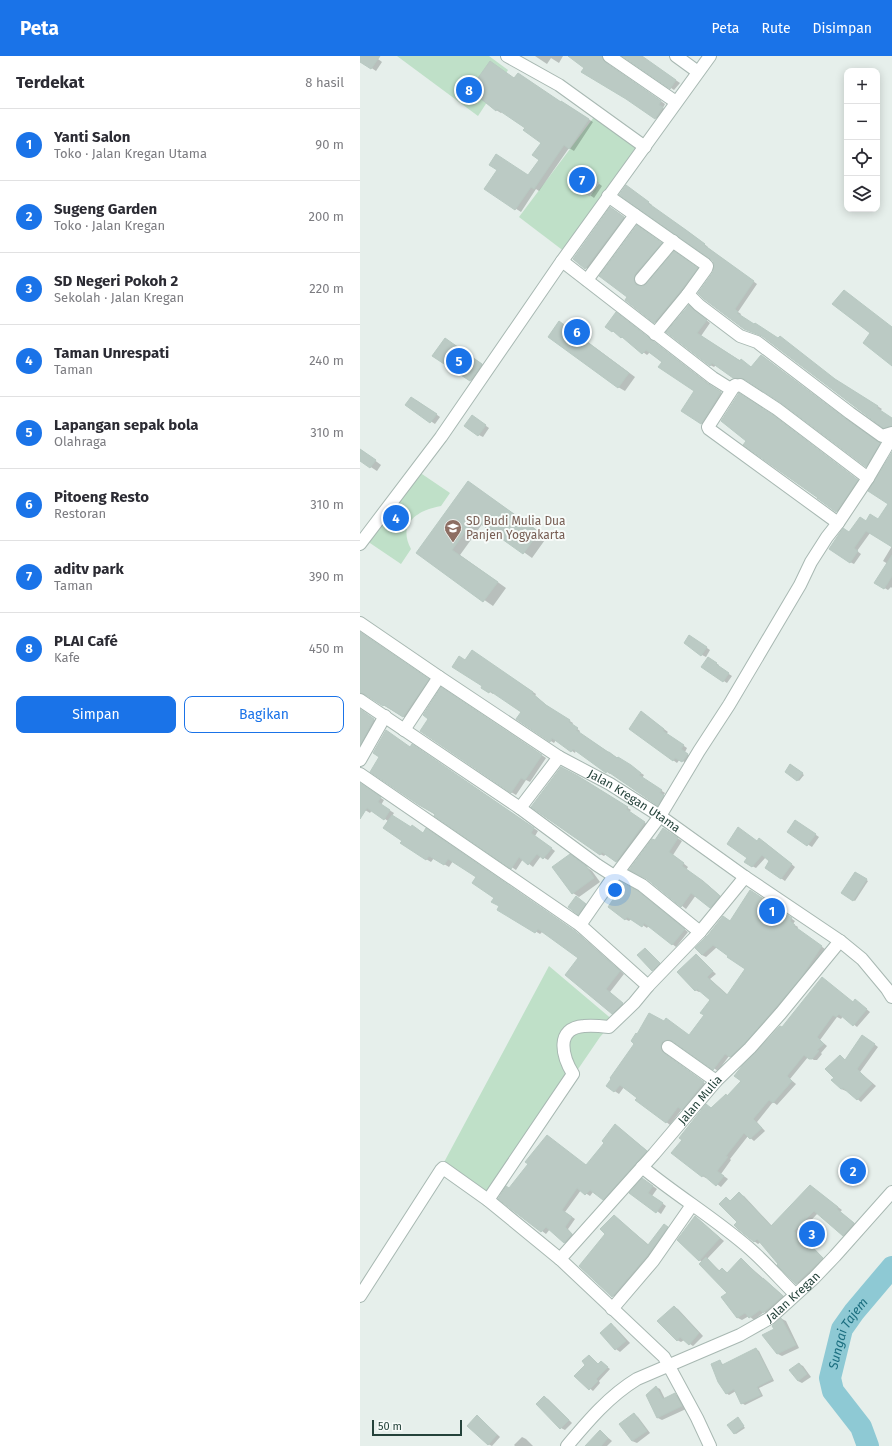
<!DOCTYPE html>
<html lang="id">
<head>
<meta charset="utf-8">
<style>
	:root { --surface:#fff; --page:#f7f7f7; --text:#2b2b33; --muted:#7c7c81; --line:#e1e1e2; --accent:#1a73e8 }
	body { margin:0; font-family:"Fira Sans",sans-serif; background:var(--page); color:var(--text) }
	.controls { position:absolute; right:12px; top:12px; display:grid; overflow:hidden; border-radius:8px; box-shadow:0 2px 10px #0003 }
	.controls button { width:36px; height:36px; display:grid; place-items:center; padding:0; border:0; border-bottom:1px solid var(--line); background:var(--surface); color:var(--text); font:20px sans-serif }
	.scale { position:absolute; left:12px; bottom:10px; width:90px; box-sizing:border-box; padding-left:4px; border:2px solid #24423a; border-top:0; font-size:11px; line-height:14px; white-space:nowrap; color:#24423a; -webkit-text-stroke:3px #f7fbf9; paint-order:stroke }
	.you { position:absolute; left:255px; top:834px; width:14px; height:14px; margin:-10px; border:3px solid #fff; border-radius:50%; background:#1a73e8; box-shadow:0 0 0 6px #1a73e833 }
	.badge { display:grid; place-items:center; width:26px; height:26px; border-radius:50%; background:var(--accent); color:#fff; font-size:13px; font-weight:700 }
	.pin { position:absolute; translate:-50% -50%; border:2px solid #fff; box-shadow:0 1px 4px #0006 }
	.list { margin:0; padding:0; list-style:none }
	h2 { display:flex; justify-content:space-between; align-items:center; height:52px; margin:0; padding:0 16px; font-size:17px }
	h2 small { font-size:13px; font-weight:400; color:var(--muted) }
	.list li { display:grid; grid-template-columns:26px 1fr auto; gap:12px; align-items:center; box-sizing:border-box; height:72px; padding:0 16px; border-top:1px solid var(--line) }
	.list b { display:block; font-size:15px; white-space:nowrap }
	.list p { margin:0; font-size:13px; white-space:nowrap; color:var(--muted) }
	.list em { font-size:13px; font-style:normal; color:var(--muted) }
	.actions { display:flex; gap:8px; padding:12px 16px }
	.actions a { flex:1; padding:9px 0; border:1px solid var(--accent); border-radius:8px; text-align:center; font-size:14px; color:var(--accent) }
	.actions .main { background:var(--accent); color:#fff }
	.icon { flex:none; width:22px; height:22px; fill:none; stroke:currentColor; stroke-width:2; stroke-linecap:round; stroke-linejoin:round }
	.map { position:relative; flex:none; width:532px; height:1390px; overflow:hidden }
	header { display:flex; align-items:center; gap:24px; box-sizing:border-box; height:56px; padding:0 20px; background:var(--accent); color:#fff }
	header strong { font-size:19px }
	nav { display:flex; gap:22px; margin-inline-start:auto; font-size:14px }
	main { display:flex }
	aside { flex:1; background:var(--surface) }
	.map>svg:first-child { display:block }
</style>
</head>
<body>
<header>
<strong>Peta</strong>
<nav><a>Peta</a><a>Rute</a><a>Disimpan</a></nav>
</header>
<main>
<aside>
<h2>Terdekat<small>8 hasil</small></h2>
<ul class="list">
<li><span class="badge">1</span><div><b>Yanti Salon</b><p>Toko · Jalan Kregan Utama</p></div><em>90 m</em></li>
<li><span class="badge">2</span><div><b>Sugeng Garden</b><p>Toko · Jalan Kregan</p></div><em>200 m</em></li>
<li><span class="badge">3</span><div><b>SD Negeri Pokoh 2</b><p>Sekolah · Jalan Kregan</p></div><em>220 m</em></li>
<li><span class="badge">4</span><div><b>Taman Unrespati</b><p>Taman</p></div><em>240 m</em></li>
<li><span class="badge">5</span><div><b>Lapangan sepak bola</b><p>Olahraga</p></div><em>310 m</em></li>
<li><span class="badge">6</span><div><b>Pitoeng Resto</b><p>Restoran</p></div><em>310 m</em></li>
<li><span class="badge">7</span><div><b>aditv park</b><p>Taman</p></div><em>390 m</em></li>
<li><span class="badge">8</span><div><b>PLAI Café</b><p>Kafe</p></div><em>450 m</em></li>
</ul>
<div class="actions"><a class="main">Simpan</a><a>Bagikan</a></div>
</aside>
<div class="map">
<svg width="532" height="1390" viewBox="0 0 532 1390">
	<rect width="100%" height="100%" fill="#e6efeb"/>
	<!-- green -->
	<g fill="#bfe0c8">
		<path d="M37,0H129L148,14L118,60Z"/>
		<path d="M240,53L286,87L205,196L159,161Z"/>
		<path d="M56,414L90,437L81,450C58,454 37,467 51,493L41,508L4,483Z"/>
		<path d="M189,910L254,965L240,981L130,1142L82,1110Z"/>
	</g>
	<!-- shadow -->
	<g fill="#0003">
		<path d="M0,0H14L22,6L16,15L0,4Z"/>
		<path d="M175,0H203L199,7L191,2L187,8Z"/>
		<path d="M210,0H246L245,3L248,9L305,48L303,52L306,54L299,64Z"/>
		<path d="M264,0H280L320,27L314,34Z"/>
		<path d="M155,23L207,49L233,66L214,95L209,92L179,135L176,133L161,156L126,133L139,114L169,120L180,104L183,87L166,72L143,55L141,57L136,54L119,41L117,45L98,33Z"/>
		<path d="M234,124L242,130L234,142L230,139Z"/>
		<path d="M270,133L292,149L291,150L330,177L348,191V192L397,228L378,256L381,258L380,260L479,326L522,353L520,355L532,363V373H528L524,371L404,281L384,272L354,216L355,209L353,204Z"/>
		<path d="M254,154L267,163L230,215L214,203Z"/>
		<path d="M281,173L305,190L279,221L278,228L279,230L283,231L318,199L341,215L299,269L266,244L268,241Z"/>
		<path d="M333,253L350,267L341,280L392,312L402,300L405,302L490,367L523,390L510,412L422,346L389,324H378L356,309L354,311L350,309L308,276Z"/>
		<path d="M260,260L353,331L365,339L346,370L322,355L335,335L290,296L287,299L266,283L253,275Z"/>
		<path d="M206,270L275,321L265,335L258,331Z"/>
		<path d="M91,287L128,312L117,328L74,300Z"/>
		<path d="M56,344L80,361L75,368L46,349Z"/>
		<path d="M116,363L129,372L123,381L119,379Z"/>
		<path d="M417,363L501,427L481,458L458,442Z"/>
		<path d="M0,393L21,409L17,415L0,404Z"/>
		<path d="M532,398V490L510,477L497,495L501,498L494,508L490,506V477L507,466L518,464L529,447Z"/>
		<path d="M108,426L187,481L172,502L123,467L100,499L146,532L133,550L57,497Z"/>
		<path d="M532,490V532L531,531L528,534L516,527L528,508L523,505Z"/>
		<path d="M0,576L72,626L47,663L8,640L1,639L0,641Z"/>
		<path d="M334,583L350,594L346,601L342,599Z"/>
		<path d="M112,595L176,638L175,640L190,652L213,667L212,669L220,675L219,677L284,719L282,722L305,737L303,740L306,742L301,750L251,716L250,718L247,716L216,694L215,697L196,684L194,687L157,663L162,656L134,637L133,638L122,631L123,630L106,605Z"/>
		<path d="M351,604L359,609L358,611L372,620L367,627L342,611Z"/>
		<path d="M86,635L186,702L170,726L166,724L156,739L151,736Z"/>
		<path d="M0,654L18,666L0,699Z"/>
		<path d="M285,659L308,676L306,678L327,692L325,696L331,701L327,708L320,703L317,707L313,704Z"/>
		<path d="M50,692H56L178,775L175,780L195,795L188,804L181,800L173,811L163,803L156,814L11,715Z"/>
		<path d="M431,709L444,719L439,725L426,716Z"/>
		<path d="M222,723L271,754L269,756L288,769L260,807L246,798L244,800L240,798Z"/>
		<path d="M0,728L24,744L21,749L34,757L32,760L51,772L64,778L71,776L220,879L264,918L250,936L266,951L257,959L253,957L219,901L183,875L180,878L138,853L140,850L135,842L117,821L93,805L89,811L74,802L71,806L66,803L43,785L28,765L12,754L10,757L0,751Z"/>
		<path d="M440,768L459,781L452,791L428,776Z"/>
		<path d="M308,776L322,785L313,799L328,811L326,814L348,829L364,843L355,854L336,839L326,853L288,823L295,786Z"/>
		<path d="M403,785L435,811L425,825L406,812L411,804L406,801L396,812L392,810L388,802L398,786Z"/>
		<path d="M216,803L232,815L240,826L219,841L213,837Z"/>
		<path d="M496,817L508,825L495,845L483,837Z"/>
		<path d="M394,837L435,865L433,868L438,871L437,873L465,893L451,912L374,1003L369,1000L358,1015L316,986L313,985L306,988L304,993L307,1000L347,1029L326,1055L322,1053L310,1069L264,1031L259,1038L247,1030L276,987L329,980L345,959L352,944L341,935L339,936L335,934L336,899L356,918L350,923L368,939L386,913L357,891L346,901L342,899Z"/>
		<path d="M282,839L328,876L316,891L289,869L287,872L272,862L269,865L265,863Z"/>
		<path d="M218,843L227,849L220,859L209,851Z"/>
		<path d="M285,893L303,910L297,916L293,914Z"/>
		<path d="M494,947H499L510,956L497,971L483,960L481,963L477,961L460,984L467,990L461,997L462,998L457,1004H454L448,1001L430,1023L436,1028L417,1049L413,1046L397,1066L405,1075L394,1085L388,1080L370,1103L371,1104L361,1118L368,1123L361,1131L347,1121L346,1122L342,1120L351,1053L368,1041L382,1025L422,972Z"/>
		<path d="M506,982L518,991L500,1016L516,1030L501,1046L487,1034L486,1035L481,1033L475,1022L480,1001L486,1004Z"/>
		<path d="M259,1072L290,1097L247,1145L233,1136L230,1140L221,1134L205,1156L215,1163L208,1173L215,1181L208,1189L190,1173L186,1178L182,1175L139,1142L150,1133L226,1110Z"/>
		<path d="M287,1126L297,1133L292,1140L306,1150L301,1158L271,1136Z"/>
		<path d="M450,1130L482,1154L480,1156L498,1170L488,1182L458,1157L438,1178L448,1189H449L453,1191L466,1205L441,1230L437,1227L419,1209L420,1208L401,1186L398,1188L394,1185L378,1167L366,1142L371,1145L379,1138L384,1140L412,1170Z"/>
		<path d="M254,1160L289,1189L304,1169L312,1174L258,1243L253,1240L220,1210L247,1178Z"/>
		<path d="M335,1161L364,1185L347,1203L360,1215L363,1213L369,1218L381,1203L427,1243L408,1259L404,1256L394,1264L389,1260L382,1264L378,1262L362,1242L368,1237L343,1206L339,1204Z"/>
		<path d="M314,1251L318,1253L343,1280L333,1290L324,1284L321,1286L317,1284Z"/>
		<path d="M422,1263L426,1265L439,1292L422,1300L418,1298L404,1280L415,1274Z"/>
		<path d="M251,1269L255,1271L270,1287L260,1296L256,1293L241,1277Z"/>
		<path d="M396,1293L399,1295L414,1325L399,1332L403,1340L385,1349L382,1347L376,1335L369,1339L366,1337L359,1305L364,1309Z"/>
		<path d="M230,1300L239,1309L241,1306L250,1313L239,1325L240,1327L233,1335L216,1320L226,1309Z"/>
		<path d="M439,1308L443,1310L451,1321L442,1327L438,1325Z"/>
		<path d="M296,1331L300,1333L305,1343L315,1338L319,1341L326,1353L302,1364L298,1362L287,1340Z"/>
		<path d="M184,1341L188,1343L212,1367L205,1374L201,1372Z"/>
		<path d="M274,1358L278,1361L290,1377L277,1387L272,1385Z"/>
		<path d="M121,1363L140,1381L132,1390L128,1388Z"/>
		<path d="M379,1364L385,1372L376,1378L374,1377Z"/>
		<path d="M240,1375L252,1385L247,1390H226Z"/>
		<path d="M162,1381L166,1383L173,1390H155L154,1389Z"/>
	</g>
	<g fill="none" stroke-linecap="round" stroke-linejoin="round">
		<!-- river -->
		<path stroke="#8ec9d4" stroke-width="22" id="s1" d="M508,1390L501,1371L473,1335L470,1322L482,1273L494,1256L532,1211"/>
	</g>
	<!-- building -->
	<g fill="#bbcac4" stroke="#b8c9c2">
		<path d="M0,0H20L11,13L0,6Z"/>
		<path d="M208,0H242L245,6L301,45L299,49L303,51L295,63L266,43L221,16L224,12Z"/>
		<path d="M262,0H282L316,24L310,33Z"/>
		<path d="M130,5L154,22L158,17L201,46V45L229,63L209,93L204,89L174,133L171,131L155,154L124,133L137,114L129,109L136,98L168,119L179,104L172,99L181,87L163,74L165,72L137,53L136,55L115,38L112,43L97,34L103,23L113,29Z"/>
		<path d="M229,121L239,127L230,140L220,134Z"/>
		<path d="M266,129L289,146L288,147L326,174L345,188L344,189L394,225L375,253L378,256L377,257L394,268L395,267L418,282L420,280L475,323L518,350L517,352L532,362V370L523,372L402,280L384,273L344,243L338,237L353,216L354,209L353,205L259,139Z"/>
		<path d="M250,151L264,161L225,213L213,203Z"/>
		<path d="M277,169L302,187L275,218L274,225L276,229L283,230L286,228L314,195L338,212L322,233L294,267L265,244L267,241L239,220Z"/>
		<path d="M484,234L532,271V310L503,287L510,277L472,248Z"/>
		<path d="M329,249L347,264L337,277L380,305L381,303L391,311L401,299L486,363L520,387L506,411L421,347L384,323L373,322L352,307L350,310L306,276Z"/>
		<path d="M256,256L348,328L361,336L341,368L321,355L334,335L298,311L302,306L286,294L282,298L262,281L261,282L253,275L252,276L245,271Z"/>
		<path d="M199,265L269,317L258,332L188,281Z"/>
		<path d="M85,282L122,308L110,325L72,300Z"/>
		<path d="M379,337L413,359L498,424L476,456L457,442H458L383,389L386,385L361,365Z"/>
		<path d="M51,341L77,358L70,367L45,349Z"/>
		<path d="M112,359L126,369L118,380L104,370Z"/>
		<path d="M0,393L16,404L10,412L0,405Z"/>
		<path d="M532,396V491L506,475L494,492L498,495L490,507L469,493L483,472L489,476L500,461L506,465L510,458L518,463L528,448L508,435Z"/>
		<path d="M108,425L179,476L163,498L114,463L92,494L138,526L123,546L56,497Z"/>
		<path d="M532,499V520L524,533L514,527Z"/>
		<path d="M0,576L69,623L43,661L24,649L23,650L4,638L0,637Z"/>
		<path d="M329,579L347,591L341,600L324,587Z"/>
		<path d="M112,594L173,636L172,637L186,649L210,664L209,666L218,672L216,674L248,696H249L257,702L258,701L271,709L281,717L279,719L302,734L300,737L304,739L298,750L247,715L246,717L213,693L211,696L192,682L190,686L156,663L161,656L130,635L129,637L121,632L122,630L92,611L99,600L105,604Z"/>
		<path d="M348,601L357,607L356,608L369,617L363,626L341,611Z"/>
		<path d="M81,631L182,699L165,724L161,722L151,737L60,675L68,663L63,659Z"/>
		<path d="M0,653L14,663L0,689Z"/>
		<path d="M281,655L304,673L303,675L324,689L321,693L328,698L322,706L315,702L313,705L269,673Z"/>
		<path d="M26,674L50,691L52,688L174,772L171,777L192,792L183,803L177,798L168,809L159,801L151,813L74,760L75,758L59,749L10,716L19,701L13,697Z"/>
		<path d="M430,708L443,717L437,725L425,716Z"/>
		<path d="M201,711L218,720L268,751L266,753L285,766L256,806L242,796L240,799L171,751Z"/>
		<path d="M0,727L21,741L18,746L30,754L24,764L7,752L0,763Z"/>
		<path d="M32,759L51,771L52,769L63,777L66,772L215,875L260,915L246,933L263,947L252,958L205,919L218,902L178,873L175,877L137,854L139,850L131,846L134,842L112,827L116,821L88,803L84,809L69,800L66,804L40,787L42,785L23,772Z"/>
		<path d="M435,764L456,778L447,790L427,776Z"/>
		<path d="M378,771L397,785L399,782L432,808L421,823L405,812L409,805L402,799L392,811L384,806L387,802L367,788Z"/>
		<path d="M303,772L318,782L309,796L324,807L322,810L343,825L360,840L350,852L331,837L321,851L287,823L269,814L292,783L295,784Z"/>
		<path d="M210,798L226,810L234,822L212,838L192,811Z"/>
		<path d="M495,816L507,823L493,845L481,837Z"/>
		<path d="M259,825L278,835L325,873L312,889L284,867L282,871L267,861L265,864L248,851L256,839L252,837Z"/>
		<path d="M390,834L432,862L430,865L435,869L434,870L462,890L440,923L415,952L385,987L370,1001L365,998L353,1014L312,985L308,984L302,986L301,991L304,997L344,1026L322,1054L318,1051L306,1067L275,1044L277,1042L260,1029L254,1036L246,1030L251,1023L250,1022L274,988L271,985L276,977L277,978L289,957L304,965L306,962L329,979L344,959L340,957L350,944L337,933L335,935L317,916L336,898L353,915L347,921L367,939L385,913L367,901L368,900L353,889L342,899L335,892L348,879L363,860L370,865Z"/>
		<path d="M216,840L226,848L218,859L208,851Z"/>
		<path d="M285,892L300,907L292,915L277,899Z"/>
		<path d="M462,921L493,946L495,943L507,953L493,970L479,958L476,961L473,959L457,981L464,988L457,994L459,995L452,1003H449L444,999L427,1020L432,1025L413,1047L409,1044L393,1063L402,1072L390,1083L384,1077L366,1100L368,1101L357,1115L364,1120L356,1130L343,1119L342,1121L311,1097L322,1084L319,1082L346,1048L351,1052L366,1038L367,1040L381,1025L374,1020L382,1010L420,970L422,971Z"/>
		<path d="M502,979L515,988L497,1013L512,1028L497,1044L483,1032L481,1033L471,1024L474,1022L465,1013L480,999L485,1004Z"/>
		<path d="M255,1068L287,1095L243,1144L230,1134L225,1139L217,1132L202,1154L212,1161L205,1171L212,1178L204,1187L186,1171L181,1176L138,1143L146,1130L149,1132L168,1108L165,1106L187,1079L226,1109L244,1087L242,1085Z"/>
		<path d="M282,1122L293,1130L288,1137L303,1147L296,1157L269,1137Z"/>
		<path d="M450,1129L478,1151L477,1153L494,1167L483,1180L454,1155L434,1175L446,1189L448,1187L463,1202L436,1228L417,1209L418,1208L397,1183L394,1186L378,1173L374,1169L377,1166L359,1148L366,1141L370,1145L379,1136L411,1170Z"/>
		<path d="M254,1159L288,1189L304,1168L308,1171L287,1200L252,1241L219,1210L245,1178L240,1173Z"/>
		<path d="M335,1160L360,1182L339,1205L317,1184Z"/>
		<path d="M346,1201L359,1215L362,1212L367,1217L381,1202L402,1223L403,1222L423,1240L403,1257L400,1254L389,1262L385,1257L377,1262L361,1241L367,1237L339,1208Z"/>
		<path d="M314,1250L339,1277L329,1289L320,1281L317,1285L297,1265Z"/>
		<path d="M421,1262L436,1289L417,1298L402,1279L414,1273L412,1270Z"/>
		<path d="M251,1267L266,1285L255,1294L240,1277Z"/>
		<path d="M396,1292L412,1323L397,1331L401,1339L381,1348L374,1333L366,1338L358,1326L351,1308L360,1304L362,1309Z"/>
		<path d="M229,1299L238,1308L241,1305L248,1311L236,1323L238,1325L229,1334L214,1320L225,1309L222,1305Z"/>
		<path d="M439,1307L447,1318L438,1325L429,1314Z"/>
		<path d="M296,1330L303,1343L315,1337L322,1350L297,1362L286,1339Z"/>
		<path d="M184,1340L209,1364L200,1373L176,1348Z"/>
		<path d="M274,1357L287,1375L272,1385L259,1368Z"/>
		<path d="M117,1359L137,1379L128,1389L107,1370Z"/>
		<path d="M378,1361L384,1370L374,1378L367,1369Z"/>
		<path d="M240,1374L248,1382L241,1390H225Z"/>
	</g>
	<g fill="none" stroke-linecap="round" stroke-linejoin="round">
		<defs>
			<g id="minor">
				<path d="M147,0L199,29L285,91"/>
				<path d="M249,0L316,46"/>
				<path d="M316,0L338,16"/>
				<path d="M248,140L345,208L347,210L346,213L328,238L339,249L380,280L397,286L490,357L522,380L532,377"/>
				<path d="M202,205L353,322L369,332L380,329L417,353L508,422"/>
				<path d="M281,223L313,185"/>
				<path d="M227,224L275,159"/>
				<path d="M295,278L328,238"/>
				<path d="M375,329L348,371L349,373L478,467"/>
				<path d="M0,488L81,381L202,205L350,0"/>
				<path id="s2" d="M0,567L79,621L199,701L250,728L300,760L385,821L480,885L502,903L527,933L532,941"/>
				<path d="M0,644L160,752L237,809L254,820L220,869"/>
				<path d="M44,674L79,621"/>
				<path d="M0,704L25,660"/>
				<path d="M0,718L220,869L288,930"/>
				<path d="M160,752L199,701"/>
				<path d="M340,876L282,829L258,816L300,760L339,695L369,649L440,529L451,506L467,481L478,467L508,422L532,381"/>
				<path d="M308,991L356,1025"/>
				<path d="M282,1111C317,1140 356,1163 390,1193C406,1207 420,1223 435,1238"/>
				<path d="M128,1144L213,1018C202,1000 195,972 224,970C232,969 241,970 249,971L274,947L288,930L340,876L385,821"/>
				<path id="s3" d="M200,1203L294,1098L356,1025L390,992L421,957L480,885"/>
				<path d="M0,1240L81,1114L83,1112L128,1144L200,1203L304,1301L337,1362L350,1390"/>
				<path d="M252,1253L293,1205L332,1149"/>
				<path id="s4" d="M207,1390C228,1365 249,1340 277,1323L380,1279L410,1262L454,1222L475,1200L532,1136"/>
			</g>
		</defs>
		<!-- minor casing -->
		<use href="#minor" stroke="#a8b8b2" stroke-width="14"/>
		<!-- minor -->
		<use href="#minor" stroke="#fff" stroke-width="12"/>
	</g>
	<!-- icons -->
	<defs>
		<symbol id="school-pin" viewBox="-11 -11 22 30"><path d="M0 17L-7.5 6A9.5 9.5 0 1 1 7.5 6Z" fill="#8d6e63" stroke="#f7fbf9"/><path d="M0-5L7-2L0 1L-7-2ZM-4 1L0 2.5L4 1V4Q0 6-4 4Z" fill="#fff"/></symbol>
	</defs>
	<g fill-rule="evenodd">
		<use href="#school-pin" x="83" y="462" width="20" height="27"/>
	</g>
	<g text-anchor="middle" stroke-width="4" stroke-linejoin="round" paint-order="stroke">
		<!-- education labels -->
		<g font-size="12" fill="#785e54" stroke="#f7fbf9" text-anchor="start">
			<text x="106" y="469">SD Budi Mulia Dua<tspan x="106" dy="14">Panjen Yogyakarta</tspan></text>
		</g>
		<!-- street labels -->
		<g font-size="12" fill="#24423a" stroke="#f7fbf9">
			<text dy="4" stroke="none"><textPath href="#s2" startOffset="327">Jalan Kregan Utama</textPath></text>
			<text dy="4" stroke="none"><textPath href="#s3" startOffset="212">Jalan Mulia</textPath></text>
			<text dy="4" stroke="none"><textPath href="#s4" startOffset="275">Jalan Kregan</textPath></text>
		</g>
		<!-- water labels -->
		<g font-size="13" font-style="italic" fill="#1c6f80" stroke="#f7fbf9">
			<text dy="5" stroke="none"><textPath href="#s1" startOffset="128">Sungai Tajem</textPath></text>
		</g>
	</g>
</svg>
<div class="controls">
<button>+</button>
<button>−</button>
<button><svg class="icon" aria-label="locate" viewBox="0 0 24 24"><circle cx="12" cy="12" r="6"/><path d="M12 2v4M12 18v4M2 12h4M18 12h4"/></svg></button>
<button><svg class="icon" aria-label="layers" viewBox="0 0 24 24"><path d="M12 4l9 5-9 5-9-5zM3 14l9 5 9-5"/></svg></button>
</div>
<div class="scale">50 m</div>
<div class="you"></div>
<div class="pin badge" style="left:412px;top:855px">1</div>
<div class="pin badge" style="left:493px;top:1115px">2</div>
<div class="pin badge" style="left:452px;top:1178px">3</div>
<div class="pin badge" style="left:36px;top:462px">4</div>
<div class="pin badge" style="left:99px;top:305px">5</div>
<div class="pin badge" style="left:217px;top:276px">6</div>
<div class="pin badge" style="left:222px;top:124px">7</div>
<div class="pin badge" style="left:109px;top:34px">8</div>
</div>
</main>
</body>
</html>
